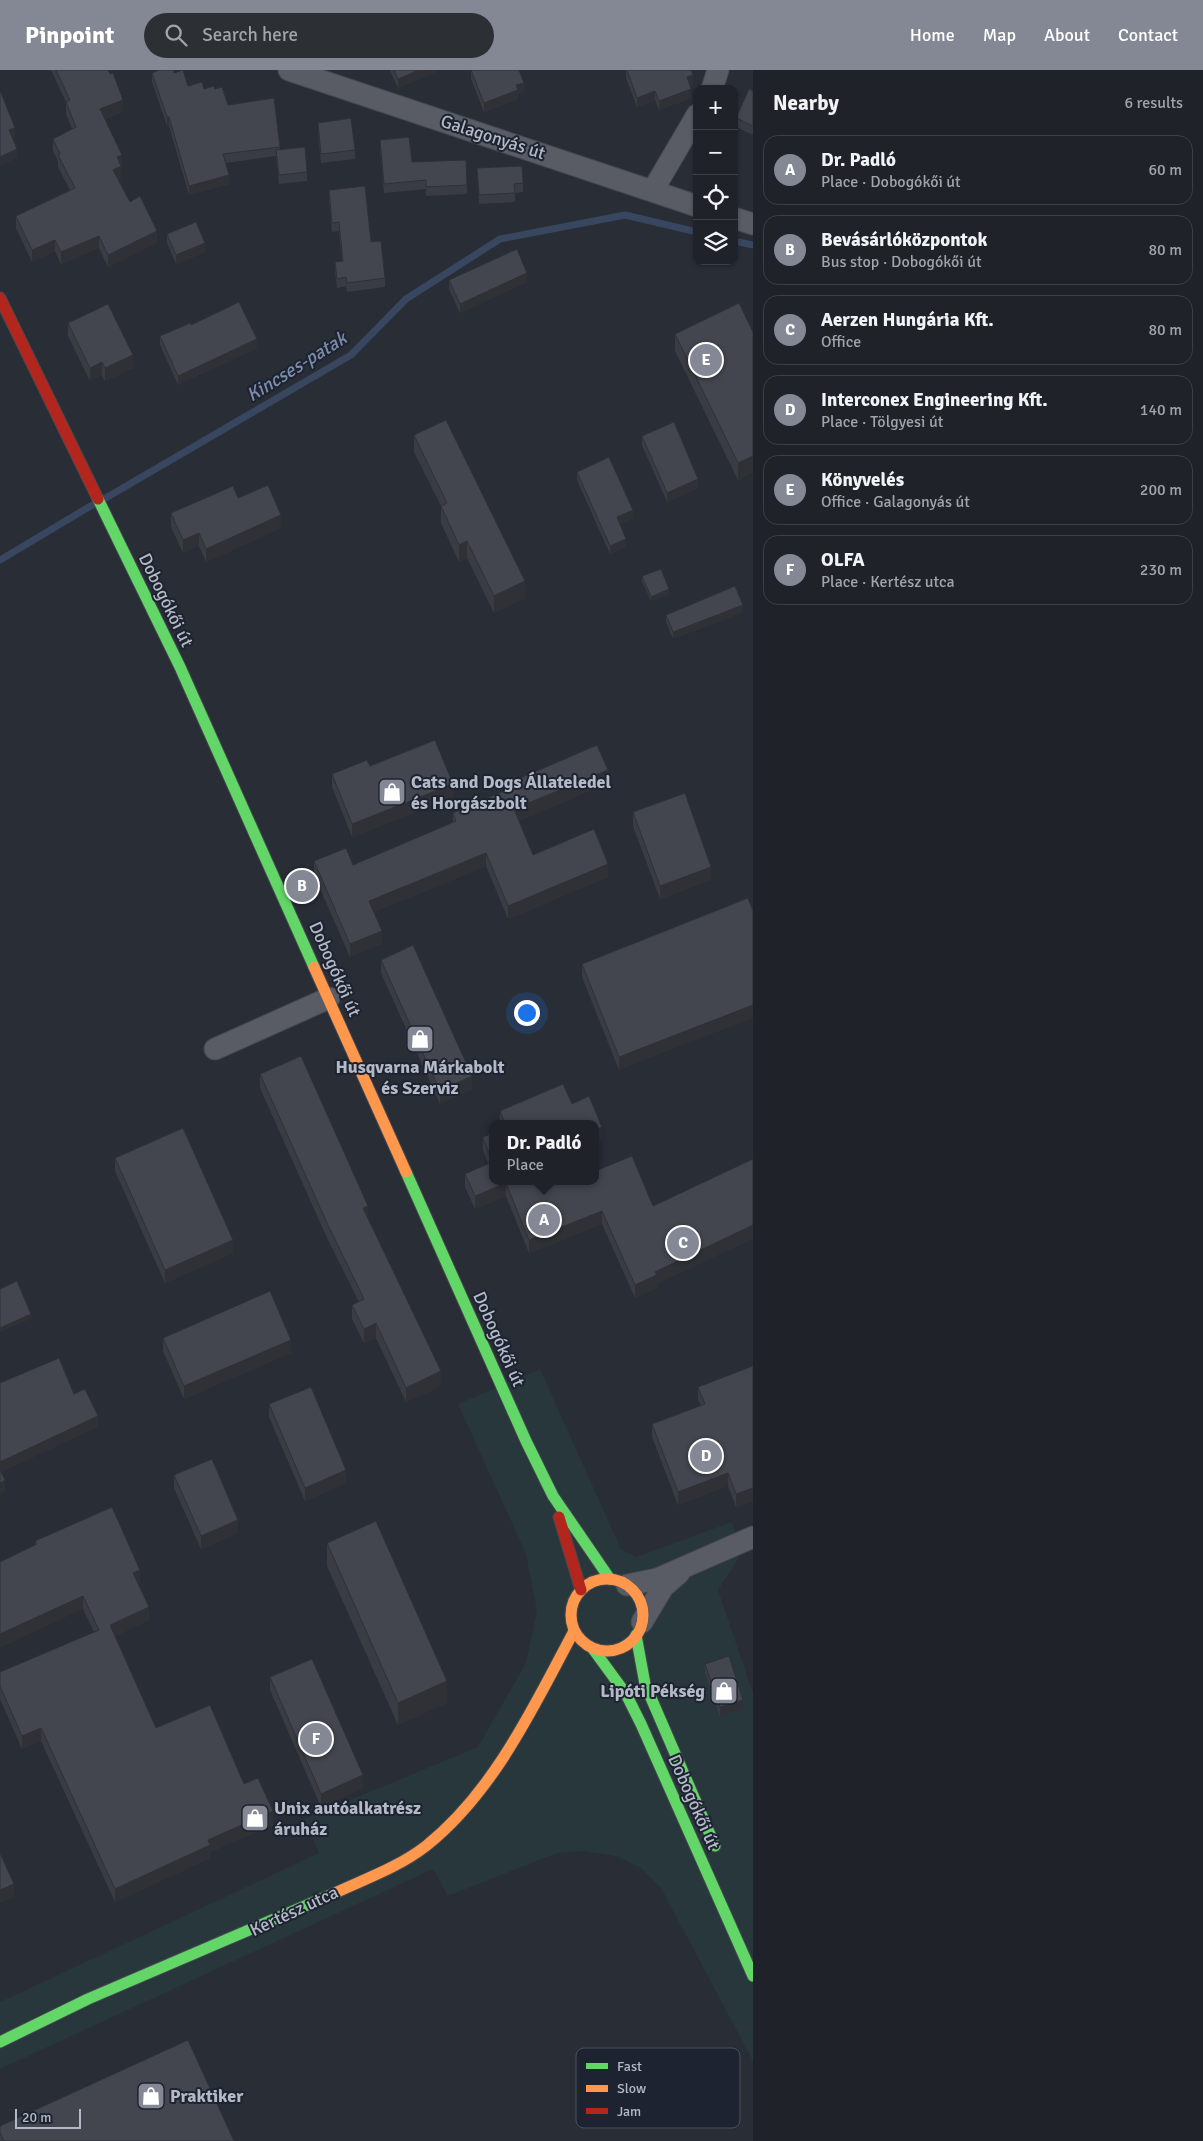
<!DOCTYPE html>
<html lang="en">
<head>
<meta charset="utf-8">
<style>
	:root { --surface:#1f2228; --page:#2c2f34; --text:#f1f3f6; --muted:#a1a4a8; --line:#3c3f45; --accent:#838894 }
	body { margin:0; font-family:Signika,sans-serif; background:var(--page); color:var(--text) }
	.controls { position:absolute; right:15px; top:15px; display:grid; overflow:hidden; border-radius:10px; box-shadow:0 1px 4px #0004 }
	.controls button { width:45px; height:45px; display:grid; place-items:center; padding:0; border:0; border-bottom:1px solid var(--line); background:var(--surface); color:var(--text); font:25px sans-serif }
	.scale { position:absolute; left:15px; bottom:12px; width:66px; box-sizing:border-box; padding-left:5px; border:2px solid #b3b9c6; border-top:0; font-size:14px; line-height:18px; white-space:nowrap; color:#b3b9c6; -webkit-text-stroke:4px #1d2330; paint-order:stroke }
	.you { position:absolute; left:526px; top:942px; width:18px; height:18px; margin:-12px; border:4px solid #fff; border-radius:50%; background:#1a73e8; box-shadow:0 0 0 8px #1a73e833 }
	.badge { display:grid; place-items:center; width:32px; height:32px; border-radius:50%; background:var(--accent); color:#fff; font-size:16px; font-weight:700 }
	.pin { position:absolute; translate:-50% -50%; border:2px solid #fff; box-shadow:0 1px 5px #0006 }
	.popup { position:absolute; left:489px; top:1050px; width:110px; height:65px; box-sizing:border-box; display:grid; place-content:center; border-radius:10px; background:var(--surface); filter:drop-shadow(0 1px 4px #0005); font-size:16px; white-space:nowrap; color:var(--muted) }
	.popup b { font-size:19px; color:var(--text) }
	.popup::after { content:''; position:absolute; left:50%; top:100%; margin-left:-10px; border:10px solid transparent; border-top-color:var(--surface) }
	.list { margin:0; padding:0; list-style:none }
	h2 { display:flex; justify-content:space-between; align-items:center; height:65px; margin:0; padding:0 20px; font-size:21px }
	h2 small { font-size:16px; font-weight:400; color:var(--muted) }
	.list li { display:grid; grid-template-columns:32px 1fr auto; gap:15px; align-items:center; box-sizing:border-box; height:70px; margin:0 10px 10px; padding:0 10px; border:1px solid var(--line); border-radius:15px }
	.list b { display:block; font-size:19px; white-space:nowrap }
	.list p { margin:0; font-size:16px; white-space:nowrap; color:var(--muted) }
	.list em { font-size:16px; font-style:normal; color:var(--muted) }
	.icon { flex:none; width:28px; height:28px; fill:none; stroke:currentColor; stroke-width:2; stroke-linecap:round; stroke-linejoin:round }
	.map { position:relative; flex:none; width:753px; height:2071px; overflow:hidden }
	header { display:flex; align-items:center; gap:30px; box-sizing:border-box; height:70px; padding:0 25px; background:var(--accent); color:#fff }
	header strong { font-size:24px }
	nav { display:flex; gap:28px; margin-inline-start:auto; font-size:18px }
	.search { width:350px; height:45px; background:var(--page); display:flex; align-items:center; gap:12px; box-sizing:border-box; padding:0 18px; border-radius:28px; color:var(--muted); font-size:19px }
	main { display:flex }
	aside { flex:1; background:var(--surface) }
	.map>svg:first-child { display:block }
</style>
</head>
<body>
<header>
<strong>Pinpoint</strong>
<div class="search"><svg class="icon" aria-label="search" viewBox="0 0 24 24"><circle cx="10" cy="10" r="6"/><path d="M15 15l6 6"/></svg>Search here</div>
<nav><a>Home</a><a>Map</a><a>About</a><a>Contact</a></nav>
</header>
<main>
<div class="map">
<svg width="753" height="2071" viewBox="0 0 753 2071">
	<rect width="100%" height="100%" fill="#292d36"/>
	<!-- green -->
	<path fill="#27373c" d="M540,1299L621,1479L636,1487L732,1452L742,1483L718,1520L753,1623V1991L661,1818L641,1798L616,1786L582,1781L557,1783L448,1826L433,1799L0,1999V1932L319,1783L304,1749L478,1677L526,1593L537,1541L526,1484L458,1334Z"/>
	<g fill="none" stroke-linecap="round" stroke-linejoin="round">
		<!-- stream -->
		<g stroke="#38465f" stroke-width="7">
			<path d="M734,171L753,175"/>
			<path d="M104,429L351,285L406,229L500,169L625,145L697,162"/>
			<path d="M0,490L94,434"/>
		</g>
		<defs>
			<g id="street">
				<path d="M289,0L697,136"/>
				<path d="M712,19L718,0"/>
				<path d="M653,120L697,45"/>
				<path d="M734,148L753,154"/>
				<path d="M215,979L329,928"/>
				<path d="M627,1515L657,1509L753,1467"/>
				<path d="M642,1552L663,1517L679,1503"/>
			</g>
			<g id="fast">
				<path d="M98,429L180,597L314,897"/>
				<path d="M406,1102L526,1371L553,1426L610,1509"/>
				<path d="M636,1565L645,1614L715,1776"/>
				<path d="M593,1579L626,1624L641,1654L753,1906"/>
				<path d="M0,1972L88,1929L335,1823"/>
			</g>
			<g id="slow">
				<path d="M314,897L406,1102"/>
				<circle cx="607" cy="1545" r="36"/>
				<path d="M335,1823C365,1809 399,1797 426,1776C494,1722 534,1636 574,1561"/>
			</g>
			<g id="jam">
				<path d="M0,228L98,429"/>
				<path d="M559,1447L581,1520"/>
			</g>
		</defs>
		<!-- street casing -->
		<use href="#street" stroke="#45484f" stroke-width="23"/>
		<!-- fast casing -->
		<use href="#fast" stroke="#45484f" stroke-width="13"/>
		<!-- slow casing -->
		<use href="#slow" stroke="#45484f" stroke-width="13"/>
		<!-- jam casing -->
		<use href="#jam" stroke="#45484f" stroke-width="13"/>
		<!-- street -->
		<use href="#street" stroke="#595c64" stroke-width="21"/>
		<!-- fast -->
		<use href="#fast" stroke="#63d668" stroke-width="11"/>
		<!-- slow -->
		<use href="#slow" stroke="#ff974d" stroke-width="11"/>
		<!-- jam -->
		<use href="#jam" stroke="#b3261e" stroke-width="11"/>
	</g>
	<!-- wall -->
	<g fill="#3a3c43">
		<path d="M51,0H108L123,42L105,49L122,97H121V108L118,110L130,132L157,173L108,197L99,178L61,194L55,181L32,192L16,158V146L70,120L58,97V91L53,81V69L72,59L66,44V32Z"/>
		<path d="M390,0H440L398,18Z"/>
		<path d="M471,0L524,22L518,24V29L484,42L471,9Z"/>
		<path d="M626,0H691L693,14L690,15L691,28L659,40L655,30L637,37L626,8Z"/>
		<path d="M152,3H174L188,16L204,19H215L228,35L280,77V80L307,102V111L279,114L276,86L226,93L229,114L189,125L169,56H167L152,12Z"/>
		<path d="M753,21V65L736,57V48Z"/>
		<path d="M318,53L355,80V89L321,93L318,62Z"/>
		<path d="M380,70L412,92L467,115V124L426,126V119L384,123L380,79Z"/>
		<path d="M477,98L523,113V122L515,123V132L479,134Z"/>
		<path d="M329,120L371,172L385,208V217L347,222L346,216L337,218L335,201V192L342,191L339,161L332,162L329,129Z"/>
		<path d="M167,164L205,182L176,194L167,173Z"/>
		<path d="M449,210L527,212L460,243L449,219Z"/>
		<path d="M68,253L133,298L105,311L102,305L90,311L68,266Z"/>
		<path d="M191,255L257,278L178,315L160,275V266Z"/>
		<path d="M753,262V402L738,410L675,281V264Z"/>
		<path d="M414,365L525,528L494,543L467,488L459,492L441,453V436L414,382Z"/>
		<path d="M642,366L698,418L667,432L642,375Z"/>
		<path d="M577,402L633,448L620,454L626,477L610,484L577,410Z"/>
		<path d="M238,428L281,458L206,492L199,476L183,483L171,457V443Z"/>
		<path d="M642,506L669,524L651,531L642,511Z"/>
		<path d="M743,542L673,569L666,552V545Z"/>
		<path d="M370,696L453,727L352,767L332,717V704Z"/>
		<path d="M608,713L519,751L533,785L608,807L508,849L486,796L374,842L382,874L350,887L314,805V791L353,795L453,753V743L504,721V715Z"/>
		<path d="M633,742L711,810L660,829L633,756Z"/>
		<path d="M753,841L619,1000L582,907V894Z"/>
		<path d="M381,890L472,1019L440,1034L381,903Z"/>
		<path d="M260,1004L368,1148L441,1316L406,1332L376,1268L364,1273L352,1249V1235L359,1232L327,1168L260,1018Z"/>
		<path d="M563,1014L572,1034L589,1026L602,1057V1070L595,1073V1054H500V1041Z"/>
		<path d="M483,1067L564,1115L595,1111L657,1214V1218L635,1228L602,1154L529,1183L506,1126L475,1139L465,1117V1104L488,1094L483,1080Z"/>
		<path d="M115,1088L233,1183L165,1213L115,1101Z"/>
		<path d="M163,1268L291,1283L184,1329L163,1281Z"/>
		<path d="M753,1296V1431L736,1437L728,1416L678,1435L652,1367V1354L701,1335L698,1330V1317Z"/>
		<path d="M269,1334L346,1413L305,1431L269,1347Z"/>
		<path d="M174,1405L238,1463L201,1479L174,1418Z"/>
		<path d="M35,1471L140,1513L138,1514L149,1550L115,1566L156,1658L244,1714L273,1755L210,1782V1788L115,1832L41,1671L22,1679L0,1629V1602L94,1562L83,1539L35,1475Z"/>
		<path d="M327,1473L447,1633L398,1655L327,1496Z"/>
		<path d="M705,1594L743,1639L720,1646L705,1603Z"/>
		<path d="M270,1607L363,1718L321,1737L270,1620Z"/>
		<path d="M0,2056L234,2071H0Z"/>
	</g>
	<!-- shaded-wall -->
	<g fill="#2f3137">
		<path d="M419,0H440L398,18V9Z"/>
		<path d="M693,5V14L687,16V7Z"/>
		<path d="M524,13V22L518,24V29L484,42V33L516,15Z"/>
		<path d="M691,19V28L659,40V31Z"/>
		<path d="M655,21V30L637,37V28Z"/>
		<path d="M123,30V42L100,51V39Z"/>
		<rect x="167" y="47" width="2" height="9"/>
		<path d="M15,58V67L9,70V60Z"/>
		<path d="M17,79V88L0,96V87Z"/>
		<path d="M122,85V97H121V108L113,112V100L117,87Z"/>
		<path d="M229,105V114L189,125V116Z"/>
		<path d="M157,161V173L108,197V185Z"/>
		<path d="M99,166V178L61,194V182Z"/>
		<path d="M55,170V181L32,192V180Z"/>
		<path d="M205,173V182L176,194V185Z"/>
		<path d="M527,203V212L460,243V234Z"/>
		<path d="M257,269V278L178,315V306Z"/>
		<path d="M133,285V298L105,311V298Z"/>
		<path d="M102,292V305L90,311V298Z"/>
		<path d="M753,386V402L738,410V393Z"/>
		<path d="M698,409V418L667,432V423Z"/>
		<path d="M633,440V448L617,456V447Z"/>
		<path d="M281,445V458L206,492V479Z"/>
		<path d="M199,463V476L183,483V470Z"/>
		<path d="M626,469V477L610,484V476Z"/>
		<path d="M467,471V488L459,492V475Z"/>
		<path d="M525,511V528L494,543V526Z"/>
		<path d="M669,519V524L651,531V527Z"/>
		<path d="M743,535V542L673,569V562Z"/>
		<path d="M608,700V713L514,753V739Z"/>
		<path d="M453,714V727L352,767V754Z"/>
		<path d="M486,783V796L369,844V831Z"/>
		<path d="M608,794V807L508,849V836Z"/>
		<path d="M711,797V810L660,829V816Z"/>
		<path d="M382,861V874L350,887V874Z"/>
		<path d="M753,935V948L619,1000V987Z"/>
		<path d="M472,1006V1019L440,1034V1021Z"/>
		<path d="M602,1057V1070L595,1073V1060Z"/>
		<path d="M506,1113V1126L475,1139V1126Z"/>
		<path d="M368,1136V1150L363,1138Z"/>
		<path d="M602,1141V1154L529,1183V1170Z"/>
		<path d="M753,1155V1169L657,1214V1218L635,1228V1215L655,1202Z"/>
		<path d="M233,1170V1183L165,1213V1200Z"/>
		<path d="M31,1244V1249L0,1262V1258Z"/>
		<path d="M376,1253V1268L364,1273V1259Z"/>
		<path d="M291,1270V1283L184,1329V1316Z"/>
		<path d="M441,1301V1316L406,1332V1318Z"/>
		<path d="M98,1346V1357L0,1403V1392Z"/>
		<path d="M346,1400V1413L305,1431V1418Z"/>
		<path d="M728,1403V1416L678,1435V1422Z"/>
		<path d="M5,1410V1421L0,1424V1413Z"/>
		<path d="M753,1418V1431L736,1437V1424Z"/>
		<path d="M238,1450V1463L201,1479V1466Z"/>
		<path d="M140,1500V1513L133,1516V1503Z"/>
		<path d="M83,1526V1539L0,1578V1564Z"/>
		<path d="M149,1537V1550L110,1568V1555Z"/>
		<path d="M447,1611V1633L398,1655V1633Z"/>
		<path d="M743,1630V1639L720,1646V1637Z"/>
		<path d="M41,1658V1671L22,1679V1666Z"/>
		<path d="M363,1705V1718L321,1737V1724Z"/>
		<path d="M273,1741V1755L210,1782V1788L115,1832V1819L208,1770Z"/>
		<path d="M14,1814V1827L0,1833V1820Z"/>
	</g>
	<!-- building -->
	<g fill="#43464e" stroke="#2f3137">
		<path d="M56,0H108L110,4L113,3L123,30L100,39L122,85L117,87L121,96L113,100L130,132L140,126L157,161L108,185L99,166L61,182L55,170L32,180L16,146L75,118L58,85L60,84L53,69L76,57L66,32L70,30Z"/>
		<path d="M159,0H173L174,3L183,0L188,16L202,12L204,19L214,16L215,19L222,17L228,35L274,28L280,77L223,84L229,105L189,116L169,47H167L152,3Z"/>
		<path d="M394,0H419L398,9Z"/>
		<path d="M471,0H519L524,13L516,15L518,20L484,33Z"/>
		<path d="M627,0H691L693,5L687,7L691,19L659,31L655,21L637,28Z"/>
		<path d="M749,19L753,21V56L736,48Z"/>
		<path d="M0,20L15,58L9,60L17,79L0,87Z"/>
		<path d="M351,48L355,80L321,84L318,53Z"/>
		<path d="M409,67L412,92L466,90L467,115L426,117V110L384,114L380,70Z"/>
		<path d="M305,77L307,102L279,105L276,80Z"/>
		<path d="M522,96L523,113L514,114L515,123L479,125L477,98Z"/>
		<path d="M365,116L371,172L381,171L385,208L347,213L346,207L337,209L335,192L343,191L339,152L332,153L329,120Z"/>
		<path d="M196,152L205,173L176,185L167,164Z"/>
		<path d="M517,179L527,203L460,234L449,210Z"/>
		<path d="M239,232L257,269L178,306L160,266L190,253L191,255Z"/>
		<path d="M739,233L753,262V386L738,393L675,264Z"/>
		<path d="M108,234L133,285L105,298L102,292L90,298L68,253Z"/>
		<path d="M446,350L525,511L494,526L467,471L459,475L441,436L447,433L414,365Z"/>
		<path d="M674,352L698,409L667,423L642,366Z"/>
		<path d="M609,387L633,440L617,447L626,469L610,476L577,402Z"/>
		<path d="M268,415L281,445L206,479L199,463L183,470L171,443L233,416L238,428Z"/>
		<path d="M661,499L669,519L651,527L642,506Z"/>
		<path d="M735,516L743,535L673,562L666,545Z"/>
		<path d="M435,670L453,714L352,754L332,704L367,690L370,696Z"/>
		<path d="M597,675L608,700L514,739L533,785L594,759L608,794L508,836L486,783L369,831L382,861L350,874L314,791L346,778L353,795L456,751L453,743L506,720L504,715Z"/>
		<path d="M685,723L711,797L660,816L633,742Z"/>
		<path d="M748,828L753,841V935L619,987L582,894Z"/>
		<path d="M413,875L472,1006L440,1021L381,890Z"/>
		<path d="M301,986L368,1136L363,1138L441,1301L406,1318L376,1253L364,1259L352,1235L364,1229L327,1153L260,1004Z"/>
		<path d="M563,1014L572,1034L589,1026L602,1057L595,1060V1054H505L500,1041Z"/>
		<path d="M183,1058L233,1170L165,1200L115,1088Z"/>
		<path d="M493,1063V1111H562L564,1115L572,1111H595V1101L632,1086L653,1136L753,1089V1155L655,1202L657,1205L635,1215L602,1141L529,1170L506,1113L475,1126L465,1104L492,1092L483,1067Z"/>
		<path d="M17,1211L31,1244L0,1258V1219Z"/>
		<path d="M270,1221L291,1270L184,1316L163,1268Z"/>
		<path d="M59,1288L74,1324L85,1319L98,1346L0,1392V1313Z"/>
		<path d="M753,1296V1418L736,1424L728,1403L678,1422L652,1354L705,1334L698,1317Z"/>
		<path d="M311,1317L346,1400L305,1418L269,1334Z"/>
		<path d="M212,1389L238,1450L201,1466L174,1405Z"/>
		<path d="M0,1400L5,1410L0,1413Z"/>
		<path d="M112,1437L140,1500L133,1503L149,1537L110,1555L156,1658L210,1635L244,1714L258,1708L273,1741L208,1770L210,1775L115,1819L41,1658L22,1666L0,1616V1602L99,1560L83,1526L0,1564V1492L37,1474L35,1471Z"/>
		<path d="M376,1451L447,1611L398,1633L327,1473Z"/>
		<path d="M729,1586L743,1630L720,1637L705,1594Z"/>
		<path d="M312,1589L363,1705L321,1724L270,1607Z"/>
		<path d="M0,1783L14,1814L0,1820Z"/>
		<path d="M188,1970L234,2071H4L0,2063V2056Z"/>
	</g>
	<!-- icons -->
	<defs>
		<symbol id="shop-square" viewBox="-11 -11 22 22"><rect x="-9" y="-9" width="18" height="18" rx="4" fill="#838894" stroke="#1d2330"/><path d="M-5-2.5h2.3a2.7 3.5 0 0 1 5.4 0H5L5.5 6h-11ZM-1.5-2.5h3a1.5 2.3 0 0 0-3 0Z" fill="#fff"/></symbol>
	</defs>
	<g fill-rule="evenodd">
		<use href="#shop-square" x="376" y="706" width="32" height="32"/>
		<use href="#shop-square" x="404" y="953" width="32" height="32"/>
		<use href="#shop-square" x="708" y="1605" width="32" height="32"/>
		<use href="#shop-square" x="239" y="1732" width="32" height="32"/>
		<use href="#shop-square" x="135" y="2010" width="32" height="32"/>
	</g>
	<g text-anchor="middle" stroke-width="4" stroke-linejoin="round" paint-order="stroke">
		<!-- street labels -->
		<g font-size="18" fill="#b3b9c6" stroke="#1d2330">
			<text transform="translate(493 67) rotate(18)" y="6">Galagonyás út</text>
			<text transform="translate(166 530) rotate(64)" y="6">Dobogókői út</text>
			<text transform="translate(335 899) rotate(66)" y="6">Dobogókői út</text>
			<text transform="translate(499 1269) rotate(66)" y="6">Dobogókői út</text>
			<text transform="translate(694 1732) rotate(66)" y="6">Dobogókői út</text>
			<text transform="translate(294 1841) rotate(-25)" y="6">Kertész utca</text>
		</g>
		<!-- poi labels -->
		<g font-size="18" font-weight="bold" fill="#b3b9c6" stroke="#1d2330" text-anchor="start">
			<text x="411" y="718">Cats and Dogs Állateledel<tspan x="411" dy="21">és Horgászbolt</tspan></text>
			<text x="420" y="1003" text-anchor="middle">Husqvarna Márkabolt<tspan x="420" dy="21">és Szerviz</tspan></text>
			<text x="705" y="1627" text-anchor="end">Lipóti Pékség</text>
			<text x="274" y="1744">Unix autóalkatrész<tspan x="274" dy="21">áruház</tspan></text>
			<text x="170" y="2032">Praktiker</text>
		</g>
		<!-- water labels -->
		<g font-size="19" font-style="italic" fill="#7c8dac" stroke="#1d2330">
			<text transform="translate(296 296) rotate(-32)" y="7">Kincses-patak</text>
		</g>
	</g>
	<!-- legend -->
	<rect x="576" y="1978" width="164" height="80" rx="8" fill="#1d2330" stroke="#4a505d" stroke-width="1"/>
	<rect x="586" y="1993" width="22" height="6" fill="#63d668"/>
	<rect x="586" y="2015" width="22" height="7" fill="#ff974d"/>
	<rect x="586" y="2038" width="22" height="6" fill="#b3261e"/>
	<g font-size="14" fill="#b3b9c6">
		<text x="617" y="2001">Fast</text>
		<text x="617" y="2023">Slow</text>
		<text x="617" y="2046">Jam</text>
	</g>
</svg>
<div class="controls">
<button>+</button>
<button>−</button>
<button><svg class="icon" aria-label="locate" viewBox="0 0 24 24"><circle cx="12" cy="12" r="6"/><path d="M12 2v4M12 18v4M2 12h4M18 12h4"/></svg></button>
<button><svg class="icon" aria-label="layers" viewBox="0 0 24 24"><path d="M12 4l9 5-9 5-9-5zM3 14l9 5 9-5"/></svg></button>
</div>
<div class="scale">20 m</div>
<div class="you"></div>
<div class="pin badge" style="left:544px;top:1150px">A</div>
<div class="popup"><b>Dr. Padló</b>Place</div>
<div class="pin badge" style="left:302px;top:816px">B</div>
<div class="pin badge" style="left:683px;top:1173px">C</div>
<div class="pin badge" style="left:706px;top:1386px">D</div>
<div class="pin badge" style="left:706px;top:290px">E</div>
<div class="pin badge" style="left:316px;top:1669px">F</div>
</div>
<aside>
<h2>Nearby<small>6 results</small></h2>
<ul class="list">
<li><span class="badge">A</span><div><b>Dr. Padló</b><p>Place · Dobogókői út</p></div><em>60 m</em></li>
<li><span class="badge">B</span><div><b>Bevásárlóközpontok</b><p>Bus stop · Dobogókői út</p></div><em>80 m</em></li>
<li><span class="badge">C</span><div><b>Aerzen Hungária Kft.</b><p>Office</p></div><em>80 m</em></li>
<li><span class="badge">D</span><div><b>Interconex Engineering Kft.</b><p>Place · Tölgyesi út</p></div><em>140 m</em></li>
<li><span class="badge">E</span><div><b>Könyvelés</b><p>Office · Galagonyás út</p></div><em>200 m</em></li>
<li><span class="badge">F</span><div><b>OLFA</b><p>Place · Kertész utca</p></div><em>230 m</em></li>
</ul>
</aside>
</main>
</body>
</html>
